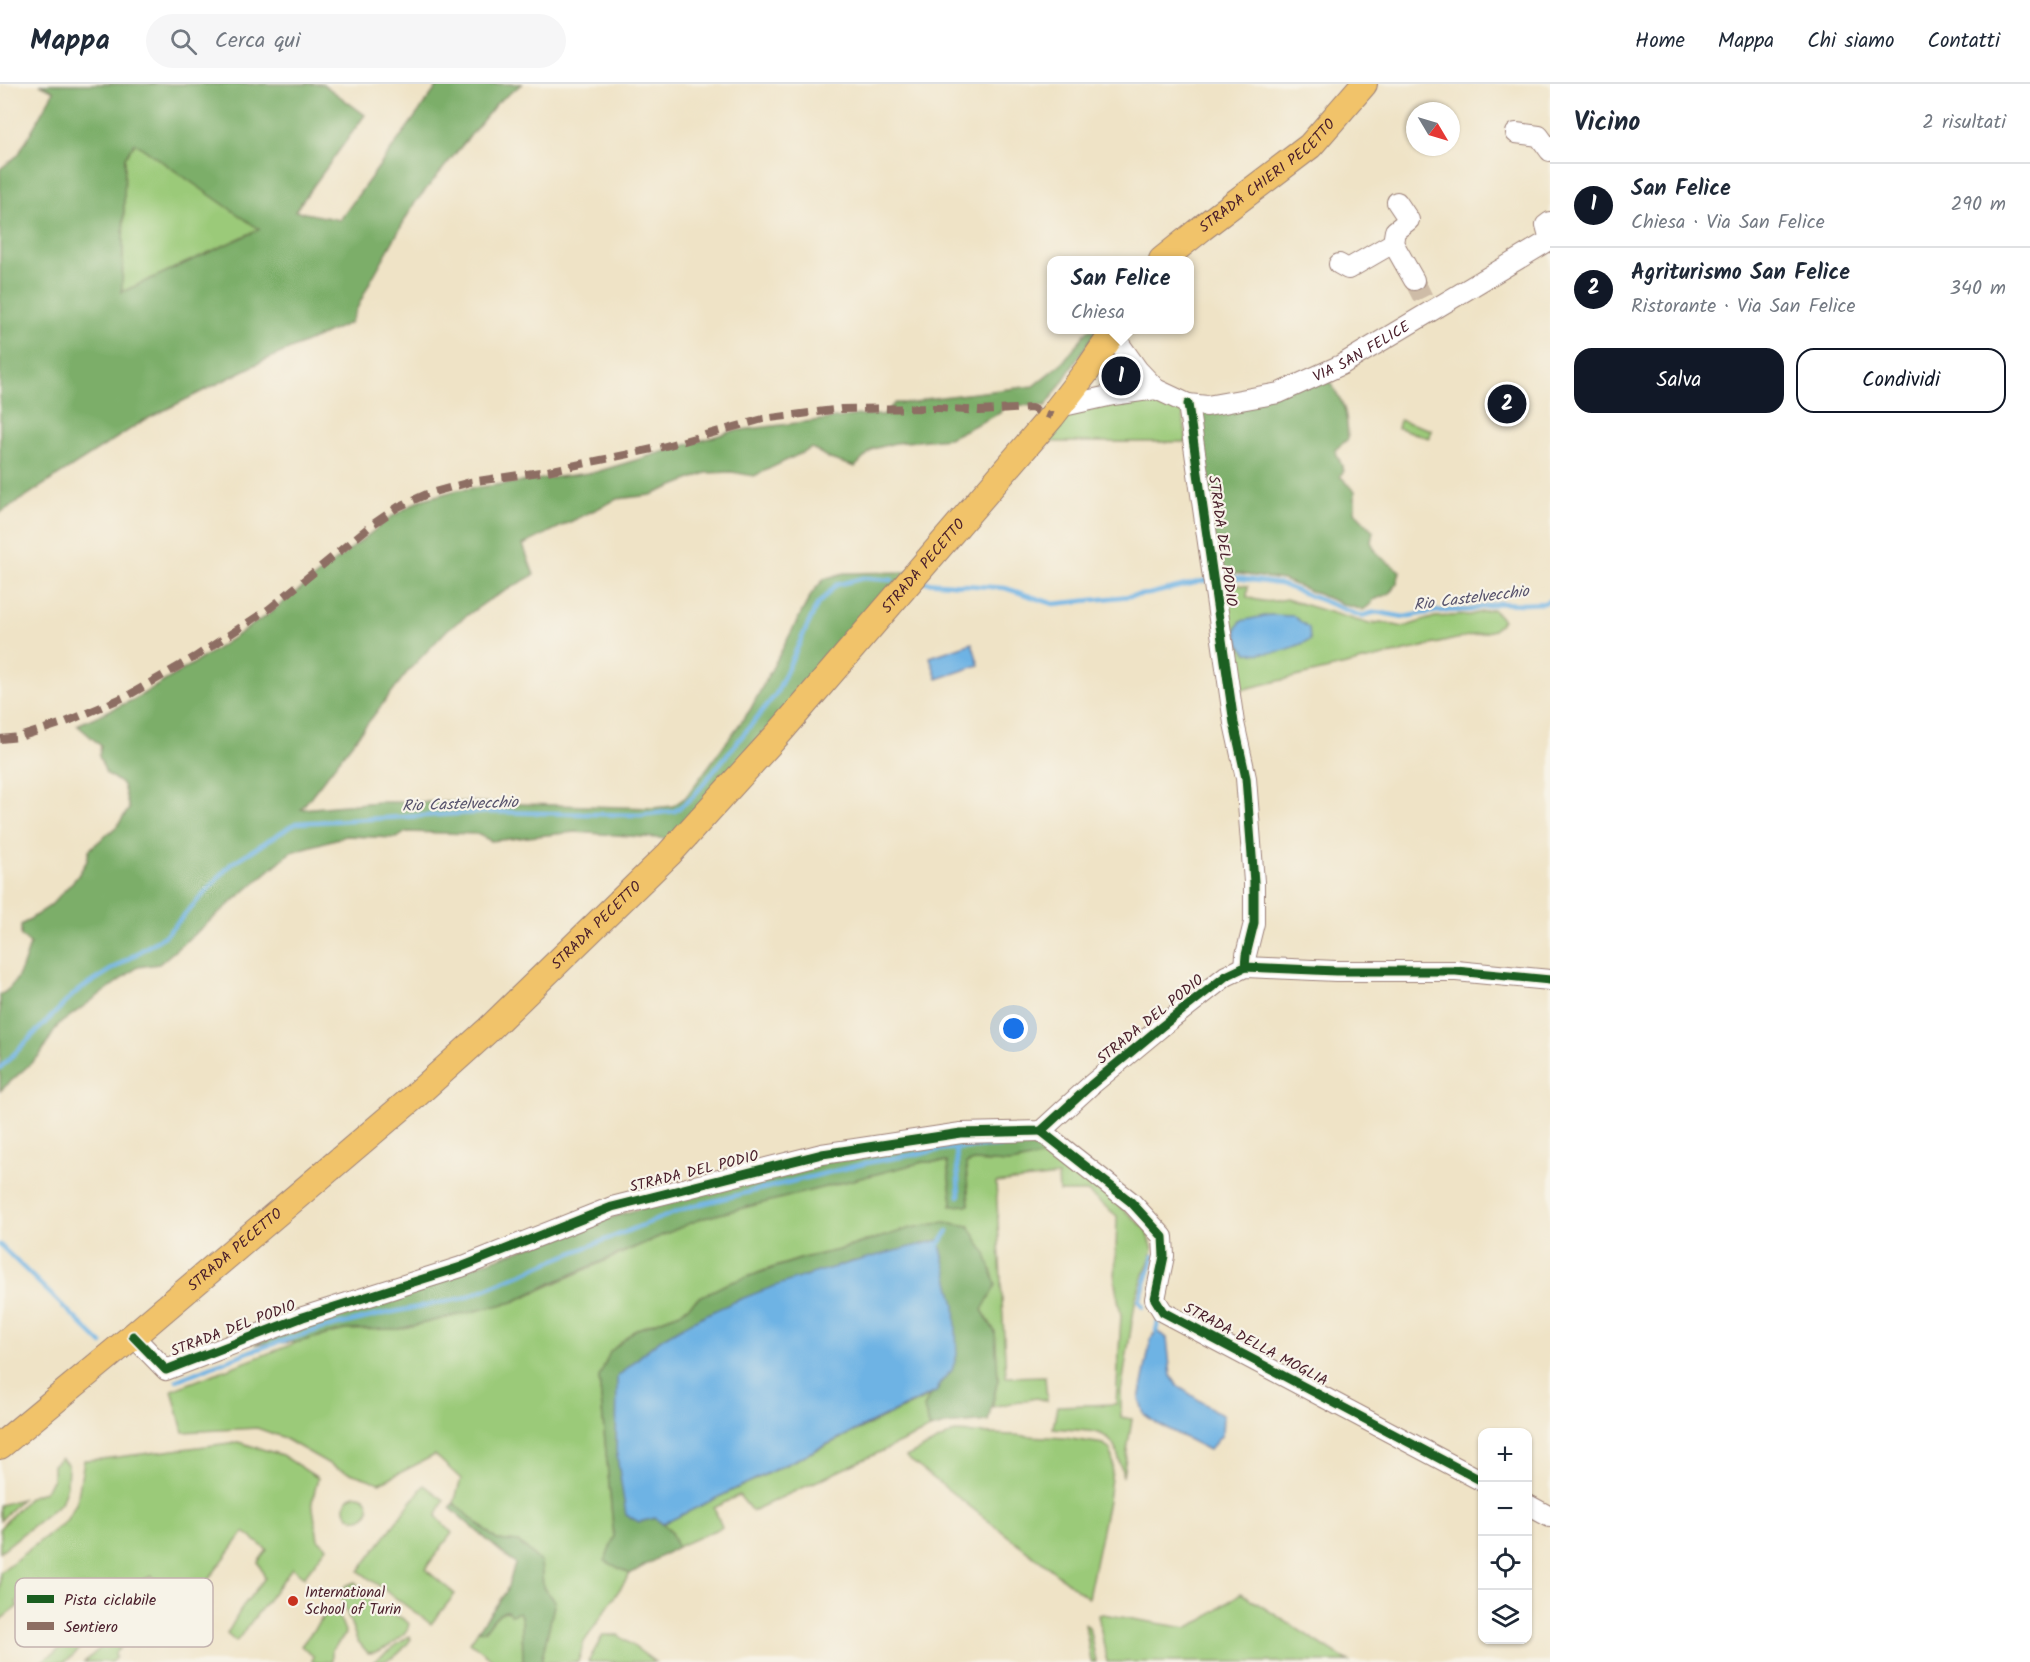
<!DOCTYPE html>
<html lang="it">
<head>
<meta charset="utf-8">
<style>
	:root { --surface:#fff; --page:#f6f6f7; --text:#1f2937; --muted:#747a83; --line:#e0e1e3; --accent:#111827 }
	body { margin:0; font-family:Kalam,sans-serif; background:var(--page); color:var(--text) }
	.controls { position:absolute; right:18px; bottom:18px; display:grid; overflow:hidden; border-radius:12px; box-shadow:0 2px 4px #0004 }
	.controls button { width:54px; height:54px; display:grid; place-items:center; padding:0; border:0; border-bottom:2px solid var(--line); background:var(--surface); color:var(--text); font:30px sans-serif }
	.compass { position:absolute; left:1406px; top:18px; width:54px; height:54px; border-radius:50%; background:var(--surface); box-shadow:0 2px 4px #0004; rotate:128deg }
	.you { position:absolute; left:1014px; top:945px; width:21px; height:21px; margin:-15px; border:4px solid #fff; border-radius:50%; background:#1a73e8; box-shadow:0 0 0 9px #1a73e833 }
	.badge { display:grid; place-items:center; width:39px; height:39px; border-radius:50%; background:var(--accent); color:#fff; font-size:20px; font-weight:700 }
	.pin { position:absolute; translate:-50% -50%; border:3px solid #fff; box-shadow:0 2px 6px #0006 }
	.popup { position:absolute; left:1047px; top:172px; width:147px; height:78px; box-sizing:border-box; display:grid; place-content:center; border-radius:12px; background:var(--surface); filter:drop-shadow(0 2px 4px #0005); font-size:20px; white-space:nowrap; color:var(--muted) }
	.popup b { font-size:22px; color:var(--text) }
	.popup::after { content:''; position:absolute; left:50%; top:100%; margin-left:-12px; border:12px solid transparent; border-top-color:var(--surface) }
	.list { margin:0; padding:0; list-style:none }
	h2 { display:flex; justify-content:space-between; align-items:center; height:78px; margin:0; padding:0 24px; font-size:26px }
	h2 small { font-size:20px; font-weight:400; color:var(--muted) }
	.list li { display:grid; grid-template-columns:39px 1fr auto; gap:18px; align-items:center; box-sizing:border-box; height:84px; padding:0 24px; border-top:2px solid var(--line) }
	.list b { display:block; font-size:22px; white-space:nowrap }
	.list p { margin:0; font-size:20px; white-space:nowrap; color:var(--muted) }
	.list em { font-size:20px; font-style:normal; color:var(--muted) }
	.actions { display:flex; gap:12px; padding:18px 24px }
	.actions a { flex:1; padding:14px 0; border:2px solid var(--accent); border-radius:18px; text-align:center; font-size:21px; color:var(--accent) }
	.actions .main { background:var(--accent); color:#fff }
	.icon { flex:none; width:33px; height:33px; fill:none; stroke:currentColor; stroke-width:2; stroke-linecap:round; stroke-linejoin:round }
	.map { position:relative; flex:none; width:1550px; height:1578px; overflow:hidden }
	header { display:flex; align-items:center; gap:36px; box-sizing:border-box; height:84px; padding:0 30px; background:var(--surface); border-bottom:2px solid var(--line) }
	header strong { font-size:28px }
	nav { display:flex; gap:33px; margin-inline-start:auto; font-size:21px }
	.search { width:420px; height:54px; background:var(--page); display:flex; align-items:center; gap:15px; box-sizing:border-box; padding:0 21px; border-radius:33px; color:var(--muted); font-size:22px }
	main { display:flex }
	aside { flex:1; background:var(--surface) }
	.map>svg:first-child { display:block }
</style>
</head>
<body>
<header>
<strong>Mappa</strong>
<div class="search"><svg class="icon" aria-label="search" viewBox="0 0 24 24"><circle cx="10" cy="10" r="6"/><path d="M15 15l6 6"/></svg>Cerca qui</div>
<nav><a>Home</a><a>Mappa</a><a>Chi siamo</a><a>Contatti</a></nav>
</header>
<main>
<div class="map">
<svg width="1550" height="1578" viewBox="0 0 1550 1578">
	<rect width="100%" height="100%" fill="#f7f3e8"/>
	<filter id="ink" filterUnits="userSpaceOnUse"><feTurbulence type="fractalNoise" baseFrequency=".0167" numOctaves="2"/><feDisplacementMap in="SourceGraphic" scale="12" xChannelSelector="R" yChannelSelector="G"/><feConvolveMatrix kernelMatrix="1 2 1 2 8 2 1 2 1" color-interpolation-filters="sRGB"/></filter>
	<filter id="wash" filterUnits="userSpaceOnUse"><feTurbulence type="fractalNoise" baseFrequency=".008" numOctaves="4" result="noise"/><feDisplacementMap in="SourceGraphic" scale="24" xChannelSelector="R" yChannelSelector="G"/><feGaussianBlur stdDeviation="1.35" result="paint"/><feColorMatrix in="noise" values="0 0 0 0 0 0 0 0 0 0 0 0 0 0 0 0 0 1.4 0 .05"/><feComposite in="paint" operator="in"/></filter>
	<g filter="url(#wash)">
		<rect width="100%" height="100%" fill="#efe3c6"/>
		<!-- green -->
		<g fill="#9bca79" stroke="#727452" stroke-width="1.5">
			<path d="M135,59L260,145L122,209L125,73Z"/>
			<path d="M1158,313L1182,323L1187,358H1045L1065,333L1083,326Z"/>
			<path d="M1400,336L1432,346L1429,354L1398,344Z"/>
			<path d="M1219,499L1248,502L1247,513C1261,518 1271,519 1286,515L1369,540L1381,538L1403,543L1435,533L1470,531L1493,525L1503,536L1494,546L1236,607L1230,563L1240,561L1247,569L1241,537L1236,546L1228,549Z"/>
			<path d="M1058,1069L1147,1146L1153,1166L1136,1213L1121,1308V1333L1132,1335L1123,1393C1114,1340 1100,1349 1053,1344L1057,1322L1116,1320L1121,1231L1115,1199L1117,1132L1087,1108H1059L1058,1092L996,1099L1006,1293L1045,1292L1047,1317L1036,1314L992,1323L998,1295L995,1248L982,1226L970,1142L866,1157L839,1166L803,1174L765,1186L700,1213L680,1229L635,1246L599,1293L614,1454L606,1477L630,1490L584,1558L578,1578H541L555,1517L543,1503L541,1478L518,1458L497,1456L454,1419L461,1395L435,1371L380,1399L338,1385L282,1353L257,1344L183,1348L172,1306L298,1258L349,1245H399L513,1218L696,1136L923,1078H947L952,1118L951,1121L969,1120L965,1080L974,1077L1011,1079Z"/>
			<path d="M929,1312L924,1324L930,1345L752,1427L739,1411L714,1424L722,1443L677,1463L670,1446L663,1440Z"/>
			<path d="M955,1348L1065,1354L1104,1360L1111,1367L1113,1379L1108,1417L1088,1514L906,1373Z"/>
			<path d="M238,1358L282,1371L318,1394L312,1418L318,1455L327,1463L304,1493L292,1484L236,1558L227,1550L243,1522L265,1494L258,1478L267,1466L244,1448L172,1544L156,1535L149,1524L165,1505L152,1492L107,1512L67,1539L38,1502L16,1518L18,1522L0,1536V1488L66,1437L77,1418L84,1376L102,1375Z"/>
			<path d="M61,1374L68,1381L67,1402L61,1419L0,1468V1444L29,1413L44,1408L53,1395V1381Z"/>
			<path d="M424,1401L444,1416L436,1432L452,1449L425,1485L455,1510L431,1540L359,1487Z"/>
			<circle cx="357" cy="1423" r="12"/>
			<path d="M21,1415L0,1437V1421Z"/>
			<path d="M355,1498C363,1507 371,1522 383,1528C394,1534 399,1529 409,1540C407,1553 381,1569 368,1569L357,1556L344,1521L341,1512L345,1502Z"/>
			<path d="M1241,1509L1349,1578H1107L1098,1531L1103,1530L1186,1544L1203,1536Z"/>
			<path d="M125,1521L131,1523L129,1529L109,1541L65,1578H41L113,1527Z"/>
			<path d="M330,1524L338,1529L346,1550L332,1565V1578H312L313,1572L301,1562Z"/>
			<path d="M502,1527L519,1528L522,1535L523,1578H496L470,1558L478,1546L485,1547L493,1536Z"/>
			<path d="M1085,1540L1089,1543L1096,1578H1091Z"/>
			<path d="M131,1543L138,1545L115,1569L116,1573L112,1578H84L106,1559Z"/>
			<path d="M603,1551H618L655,1578H588Z"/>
			<path d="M409,1552L411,1555C400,1570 392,1578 373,1578Z"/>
		</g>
		<!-- forest -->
		<g fill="#7cae69" stroke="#63664a" stroke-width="1.5" fill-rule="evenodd">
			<path d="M40,0H323L365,31L295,127L340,136L439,0H522L497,19L414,120L370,198L350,239L263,277L143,337L0,429V85L18,71L54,7ZM135,59L259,145H260L122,208L125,73Z"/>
			<path d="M1088,246H1097L1046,322L1004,321L1000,329L949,354L895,359L873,365L855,383L830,375L812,364L754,392L732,388L706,389L651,411L617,415L523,461L534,491L489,516L448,545L409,586L301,725L378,718H462L653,724L673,722L686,713L750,626L812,509L824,495L844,489L907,488L670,755L575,748L491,757L477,750L406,748L397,754L346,752L291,768L159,880L138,883L58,941L40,971L0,1007V911C19,901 24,879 30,860L21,852V841L50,822L77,793L87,777L89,766L117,742L129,725L123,701L106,689L99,672L101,662L77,641L135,615L204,573L270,529L391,433L420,416L458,406L596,388L733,347L860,331H883L895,319H915L925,315L1033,302L1063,278Z"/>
			<path d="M1327,294C1344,319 1347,325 1348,355L1335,366L1344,387L1340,392L1355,407V428L1373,447L1371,458L1378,471L1400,487C1396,508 1392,510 1373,516L1371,520L1363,526L1345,521L1283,496L1219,487L1195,327Z"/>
			<path d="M961,1052H1035L1058,1069L1011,1079L974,1077L966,1080L969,1121L951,1122L952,1118L947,1078H923L700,1135L552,1199L513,1218L399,1245L345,1246L298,1258L254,1260L622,1130L762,1089Z"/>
			<path d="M945,1138L969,1142L986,1170L996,1201L982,1226L995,1248L998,1295L988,1337L946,1341L930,1345L924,1324L929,1312L937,1307L940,1299L952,1286L854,1177L738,1216L665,1253L639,1438L655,1434L670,1446L677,1463L630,1490L605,1477L614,1453L599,1293L610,1268L635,1246L680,1229L700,1213L726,1200L803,1174L839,1166L911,1144Z"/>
			<path d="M454,1419L497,1456L518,1458L541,1478L543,1503L555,1517L541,1578H523L522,1535L519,1528L511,1531L507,1527C496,1528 491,1539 485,1547L478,1546L506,1508L515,1480L450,1424Z"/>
		</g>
		<!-- water -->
		<g fill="#6eb3e4" stroke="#5c6988" stroke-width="1.5">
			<path d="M1269,531L1293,532L1309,544L1310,556C1287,567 1272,571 1247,569L1240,561L1236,546L1241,537Z"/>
			<path d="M972,559L979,581L937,595L930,573Z"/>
			<path d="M939,1156L955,1221L957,1271L952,1286L940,1299L937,1307L663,1440L655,1434L639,1438L626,1431L616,1366L617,1293C633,1280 649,1262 666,1252C748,1203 848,1178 939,1156Z"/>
			<path d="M1156,1247L1167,1254L1171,1292L1178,1302L1223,1332L1222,1351L1209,1366L1156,1339L1144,1330L1139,1315L1151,1255Z"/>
		</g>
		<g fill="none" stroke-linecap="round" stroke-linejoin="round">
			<!-- stream -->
			<g stroke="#6eb3e4" stroke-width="4.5">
				<path d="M1222,492L1280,500L1361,532L1376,528L1404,533L1438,527L1470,526L1498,519L1523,520L1544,519L1550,516"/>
				<path d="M924,498L1005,504L1054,520L1149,510L1207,496"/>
				<path d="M0,984L76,908L166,851L231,780L296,739L492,728L640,731L675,727L693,713L776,610L817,521L836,501L863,494L892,496"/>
				<path d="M956,1064L959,1112"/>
				<path d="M0,1161L102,1260"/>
				<path d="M938,1162L948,1147"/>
				<path d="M1143,1223L1139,1217L1154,1172"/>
				<path d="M1156,1247L1159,1234"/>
				<path d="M177,1296L251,1267L317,1246L383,1230L464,1214L554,1176L689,1123L871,1078L946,1065L1016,1061L1044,1058"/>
			</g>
		</g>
	</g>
	<g filter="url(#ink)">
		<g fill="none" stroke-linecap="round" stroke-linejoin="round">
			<!-- minor-tunnel -->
			<path stroke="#cebca7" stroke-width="20" stroke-dasharray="20 10" stroke-linecap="butt" d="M1414,196L1423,214"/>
			<defs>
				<g id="minor">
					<path d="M1516,49L1539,52L1550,67"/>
					<path d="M1397,118L1409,136L1395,147L1393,159L1414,196"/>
					<path d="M1339,180L1348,185L1393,159"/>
					<path id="s1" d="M1114,248L1121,262L1138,286L1156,305L1188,320L1207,322L1279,309L1341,281L1550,156L1546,141L1550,138"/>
					<path d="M1188,320L1234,639L1246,694L1254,798V839L1246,871L1245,883"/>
					<path d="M1059,323L1113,311L1156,305"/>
					<path d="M1041,1047L1131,1118L1163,1153L1164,1172L1155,1215L1163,1228L1482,1397"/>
					<path d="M133,1252L166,1286L303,1233L461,1183L612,1123L822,1070L961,1049L1041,1047L1091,1001L1161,943L1226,892L1245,883L1336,887H1456L1550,896"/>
					<path d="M1528,1421L1550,1433"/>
				</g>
				<g id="major">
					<path id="s2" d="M1162,176L1202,144L1310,62L1364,0"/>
					<path id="s3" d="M0,1362L133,1252L415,1012L487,947L669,770L780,648L1052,332L1089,284L1115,246"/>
				</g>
			</defs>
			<!-- minor casing -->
			<use href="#minor" stroke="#9c8178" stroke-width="22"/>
			<!-- major casing -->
			<use href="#major" stroke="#9c8178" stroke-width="28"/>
			<!-- minor -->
			<use href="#minor" stroke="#fff" stroke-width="20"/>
			<!-- major -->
			<use href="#major" stroke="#f1c36a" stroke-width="26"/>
			<!-- quiet -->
			<path stroke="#8d6e63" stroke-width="8" stroke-dasharray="15 8" stroke-linecap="butt" d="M0,655L19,653L66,638L129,611L195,573L269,525L369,443L398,423L427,410L470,398L547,387L601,376L662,363L763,335L841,325L939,324L979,327L1031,324L1052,332"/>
			<defs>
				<g id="cycleway">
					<path d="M1188,320L1234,639L1246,694L1254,798V839L1246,871L1245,883"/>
					<path d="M1041,1047L1131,1118L1163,1153L1164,1172L1155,1215L1163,1228L1482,1397"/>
					<path d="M133,1252L166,1286L303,1233L461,1183L612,1123L822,1070L961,1049L1041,1047L1091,1001L1161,943L1226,892L1245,883L1336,887H1456L1550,896"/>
				</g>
			</defs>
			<!-- cycleway casing -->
			<use href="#cycleway" stroke="#f7f3e8" stroke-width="13"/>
			<!-- cycleway -->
			<use href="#cycleway" stroke="#1b5e20" stroke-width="9"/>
		</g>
	</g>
	<!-- markers -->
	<circle fill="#c8321e" stroke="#f7f3e8" stroke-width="2" cx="293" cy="1517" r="6"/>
	<g text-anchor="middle" stroke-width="4.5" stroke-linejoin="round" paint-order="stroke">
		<!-- street labels -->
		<g font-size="15" fill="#4a1f2b" stroke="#f7f3e8">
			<text dy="5" stroke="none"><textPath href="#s2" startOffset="135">STRADA CHIERI PECETTO</textPath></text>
			<text dy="5" stroke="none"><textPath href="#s1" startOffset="291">VIA SAN FELICE</textPath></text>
			<text transform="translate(1223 457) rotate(82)" y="5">STRADA DEL PODIO</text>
			<text dy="5" stroke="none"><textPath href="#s3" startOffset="1278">STRADA PECETTO</textPath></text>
			<text dy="5" stroke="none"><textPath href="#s3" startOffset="792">STRADA PECETTO</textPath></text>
			<text transform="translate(1150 935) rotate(-39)" y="5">STRADA DEL PODIO</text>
			<text transform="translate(694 1087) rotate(-14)" y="5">STRADA DEL PODIO</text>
			<text dy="5" stroke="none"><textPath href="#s3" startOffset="306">STRADA PECETTO</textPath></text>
			<text transform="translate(233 1244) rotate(-21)" y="5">STRADA DEL PODIO</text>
			<text transform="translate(1256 1260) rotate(28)" y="5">STRADA DELLA MOGLIA</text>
		</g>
		<!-- poi labels -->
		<g font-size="15" fill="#4a1f2b" stroke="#f7f3e8" text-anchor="start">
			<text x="305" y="1513">International<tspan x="305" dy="17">School of Turin</tspan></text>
		</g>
		<!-- water labels -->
		<g font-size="16" font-style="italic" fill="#57536c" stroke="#f7f3e8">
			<text transform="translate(1471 513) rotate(-7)" y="6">Rio Castelvecchio</text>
			<text transform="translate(460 719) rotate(-2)" y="6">Rio Castelvecchio</text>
		</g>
	</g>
	<!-- legend -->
	<rect x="15" y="1494" width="198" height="69" rx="9" fill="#f7f3e8" stroke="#c3b3af" stroke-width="1.5"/>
	<rect x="27" y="1511" width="27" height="8" fill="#1b5e20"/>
	<rect x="27" y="1538" width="27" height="8" fill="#8d6e63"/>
	<g font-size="16" fill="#4a1f2b">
		<text x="64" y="1521">Pista ciclabile</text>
		<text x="64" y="1548">Sentiero</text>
	</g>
</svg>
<div class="controls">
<button>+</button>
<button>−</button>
<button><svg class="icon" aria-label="locate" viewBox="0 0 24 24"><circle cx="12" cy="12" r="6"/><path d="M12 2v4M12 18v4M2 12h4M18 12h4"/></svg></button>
<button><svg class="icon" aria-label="layers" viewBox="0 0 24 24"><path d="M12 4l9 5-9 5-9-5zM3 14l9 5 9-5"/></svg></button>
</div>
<svg class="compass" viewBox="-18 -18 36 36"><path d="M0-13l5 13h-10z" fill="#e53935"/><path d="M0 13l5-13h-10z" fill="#747a83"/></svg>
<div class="you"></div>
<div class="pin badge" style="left:1121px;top:292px">1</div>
<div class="popup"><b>San Felice</b>Chiesa</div>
<div class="pin badge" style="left:1507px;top:320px">2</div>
</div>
<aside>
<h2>Vicino<small>2 risultati</small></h2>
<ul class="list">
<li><span class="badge">1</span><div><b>San Felice</b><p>Chiesa · Via San Felice</p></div><em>290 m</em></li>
<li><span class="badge">2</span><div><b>Agriturismo San Felice</b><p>Ristorante · Via San Felice</p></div><em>340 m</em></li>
</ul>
<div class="actions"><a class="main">Salva</a><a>Condividi</a></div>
</aside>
</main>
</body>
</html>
